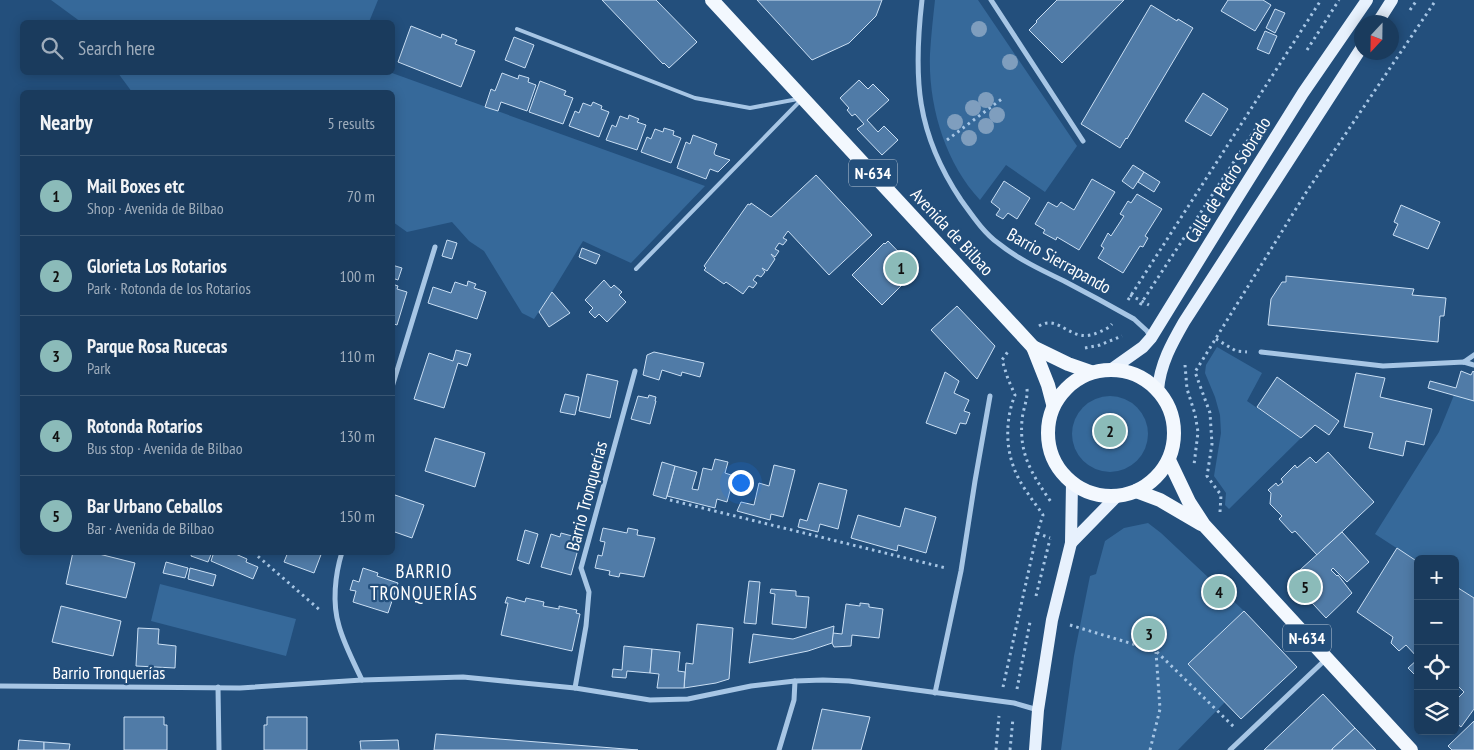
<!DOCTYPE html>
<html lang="en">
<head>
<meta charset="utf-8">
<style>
	:root { --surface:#1a3b5d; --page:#234263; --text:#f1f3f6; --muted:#9fadbc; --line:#385572; --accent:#8bbbb9 }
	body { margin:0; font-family:"PT Sans Narrow",sans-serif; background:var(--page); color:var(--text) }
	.controls { position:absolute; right:15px; bottom:15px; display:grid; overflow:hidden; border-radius:8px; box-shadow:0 2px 12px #0003 }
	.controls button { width:45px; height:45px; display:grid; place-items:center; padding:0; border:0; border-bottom:1px solid var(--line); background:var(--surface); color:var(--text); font:25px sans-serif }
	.compass { position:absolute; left:1354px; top:15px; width:45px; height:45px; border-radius:50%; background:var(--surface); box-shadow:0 2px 12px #0003; rotate:202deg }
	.you { position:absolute; left:740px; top:482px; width:18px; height:18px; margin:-12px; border:4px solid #fff; border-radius:50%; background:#1a73e8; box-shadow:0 0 0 8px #1a73e833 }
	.badge { display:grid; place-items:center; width:32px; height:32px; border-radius:50%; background:var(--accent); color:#111; font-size:16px; font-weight:700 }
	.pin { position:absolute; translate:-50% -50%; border:2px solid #fff; box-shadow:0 1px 5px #0006 }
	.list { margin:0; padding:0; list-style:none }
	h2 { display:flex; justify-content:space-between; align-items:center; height:65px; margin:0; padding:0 20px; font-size:21px }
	h2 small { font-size:16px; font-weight:400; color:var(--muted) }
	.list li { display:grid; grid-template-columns:32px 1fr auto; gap:15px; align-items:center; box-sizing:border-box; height:80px; padding:0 20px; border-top:1px solid var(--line) }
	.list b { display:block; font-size:19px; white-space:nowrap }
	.list p { margin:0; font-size:16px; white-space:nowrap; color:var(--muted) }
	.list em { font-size:16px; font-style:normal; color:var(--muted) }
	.icon { flex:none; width:28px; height:28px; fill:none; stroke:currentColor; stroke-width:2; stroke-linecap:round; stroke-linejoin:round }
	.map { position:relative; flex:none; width:1474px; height:750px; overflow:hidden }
	.search { position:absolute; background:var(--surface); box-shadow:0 2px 12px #0003; left:20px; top:20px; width:375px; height:55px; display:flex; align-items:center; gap:12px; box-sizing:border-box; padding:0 18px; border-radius:8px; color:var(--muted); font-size:19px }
	.panel { position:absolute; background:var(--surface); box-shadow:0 2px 12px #0003; left:20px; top:90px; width:375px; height:465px; border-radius:8px }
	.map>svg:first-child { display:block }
</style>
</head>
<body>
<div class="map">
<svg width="1474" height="750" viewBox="0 0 1474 750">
	<rect width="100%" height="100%" fill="#234f7c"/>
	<!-- green -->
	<g fill="#36699a">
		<path d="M51,0H378L369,22H81Z"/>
		<path d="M935,0H978L1077,146L1045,192L1006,165L980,200C945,163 928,105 930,54C931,36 933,18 935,0Z"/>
		<path d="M118,73H392L705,186L631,263L583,241L552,292L534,319L522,313L484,251L469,241L452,222L407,232L393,222L392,92H132Z"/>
		<path d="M1217,347L1262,373L1247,401L1301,438L1229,509L1225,505L1226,493L1214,476L1221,433L1220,415L1215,397L1205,373L1206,365Z"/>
		<path d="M1454,395L1474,401V598L1455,586V559H1418V562L1375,534L1439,432Z"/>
		<circle cx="1110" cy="434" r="38"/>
		<path d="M1148,523L1161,533L1244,611L1188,664L1225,702L1178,750H1061L1074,656L1090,576L1096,574L1105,541L1124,528Z"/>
		<path d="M160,584L296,619L286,656L151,621Z"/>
	</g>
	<!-- building -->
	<g fill="#507ba7" stroke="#cadff4">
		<path d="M602,0H656L697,42L669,68L664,63L663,64Z"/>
		<path d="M757,0H882L876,16L849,43L812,60Z"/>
		<path d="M1057,0H1124L1062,63L1029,30L1037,22L1036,21Z"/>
		<path d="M1228,0H1263L1271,5L1255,31L1221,11Z"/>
		<path d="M1151,5L1177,21L1178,19L1193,28L1127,139L1126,138L1120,148L1081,124Z"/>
		<path d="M1275,9L1285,13L1275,33L1266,28Z"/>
		<path d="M411,26L441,38L442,34L457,40L455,44L475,51L461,87L398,62Z"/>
		<path d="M1265,31L1277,36L1269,54L1257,49Z"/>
		<path d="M514,37L534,45L525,68L505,60Z"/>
		<path d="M502,73L518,79L519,75L529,78L528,82L536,85L527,111L501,102L498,111L485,107L491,89L495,91Z"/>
		<path d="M859,80L868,89L873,84L889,100L867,120L878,132L884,126L898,140L882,155L857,129L864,124L855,114L852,116L847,110L849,108L840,98Z"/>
		<path d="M540,81L566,91L564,95L573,98L563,124L529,112Z"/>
		<path d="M1203,93L1228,109L1211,136L1185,121Z"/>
		<path d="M593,102L602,106L601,109L609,112L599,137L569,126L575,111L579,113L583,103L591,106Z"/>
		<path d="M629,115L639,119L637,122L646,125L637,150L606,140L612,125L616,127L620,116L628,119Z"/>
		<path d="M664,128L674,131L673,135L681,138L671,163L641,152L647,137L651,139L655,129L663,132Z"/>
		<path d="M693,135L717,144L714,153L715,155L730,160L718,172L710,169L706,179L677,168L686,142L690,144Z"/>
		<path d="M1133,165L1144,172L1133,189L1122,181Z"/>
		<path d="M1144,172L1160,182L1154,192L1138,182Z"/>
		<path d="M816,175L872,235L829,275L788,231L783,238L787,240L783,245L779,243L775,249L779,251L775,257L771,254L775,259L767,271L762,268L765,272L761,277L757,275L753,280L757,283L753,288L749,286L743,294L726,282L724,284L704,270L706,268L704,266L748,204L750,205L751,203L771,217Z"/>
		<path d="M1092,179L1115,192L1079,250L1057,237L1056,240L1043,233L1045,230L1035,224L1048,202L1057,207L1061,202L1074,210Z"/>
		<path d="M1004,181L1030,198L1017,219L1008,213L1003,219L996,215L1000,209L991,202Z"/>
		<path d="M1137,194L1162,209L1145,236L1148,238L1143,247L1140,246L1123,273L1098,258L1104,248L1101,246L1108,233L1111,236L1124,216L1120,214L1128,201L1131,203Z"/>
		<path d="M1401,205L1440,222L1428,249L1393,235L1398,224L1394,222Z"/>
		<path d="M447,240L457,243L452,259L442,256Z"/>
		<path d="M888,241L915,269L913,272L914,273L882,305L852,275L884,243L885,244Z"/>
		<path d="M582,248L600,255L596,264L579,257Z"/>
		<path d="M392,265L402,268L398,280L392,278Z"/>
		<path d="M1286,276L1414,289L1412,295L1446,298L1444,316H1440L1438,342L1268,325L1271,299L1282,282H1286Z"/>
		<path d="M604,280L611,288L614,285L622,292L619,295L626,302L607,322L599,314L595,318L589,312L593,308L585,300Z"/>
		<path d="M468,281L476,284L474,288L486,292L477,319L428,303L433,287L451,293L455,282L467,286Z"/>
		<path d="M392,284L398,286L397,289L407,292L397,325L394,324L392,327Z"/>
		<path d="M552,292L570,313L549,327L539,312Z"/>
		<path d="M957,306L995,346L977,379L931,330Z"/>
		<path d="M456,350L471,354L467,366L458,363L444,408L414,399L429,353L453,361Z"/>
		<path d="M654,352L704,363L700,377L682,372L681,376L662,370L659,380L643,375L647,355Z"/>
		<path d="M1461,371L1471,375L1473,371L1474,372V401L1428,388L1430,381L1456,388Z"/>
		<path d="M945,372L959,381L954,393L969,400L964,411L970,413L966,424L960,423L956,434L926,423Z"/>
		<path d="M1356,373L1385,378L1380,397L1432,409L1424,445L1406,441L1403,456L1369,448L1373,433L1344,427Z"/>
		<path d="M587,374L618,381L610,418L579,411Z"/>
		<path d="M1277,377L1339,421L1329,435L1315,425L1301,438L1257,407Z"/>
		<path d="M565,394L579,397L575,415L560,412Z"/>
		<path d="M649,395L656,397L655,401H656L650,424L631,419L638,396L648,398Z"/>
		<path d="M435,438L485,453L475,487L425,471Z"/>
		<path d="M1328,452L1374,502L1317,555L1295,531L1292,533L1279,519L1282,516L1270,504L1271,493L1268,490L1276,483L1278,486L1283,482L1281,479L1295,465L1297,468L1310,457L1316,463Z"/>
		<path d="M715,459L728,462L725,473L734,476L727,502L717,499L715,508L667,496L675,466L697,472L692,489L698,490L703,468L712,470Z"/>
		<path d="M662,462L675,466L666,499L653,495Z"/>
		<path d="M774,465L795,470L783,517L771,514L770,520L737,511L741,502L754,505L759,483L769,486Z"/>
		<path d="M819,483L847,490L838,529L820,524L818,532L798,527L800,519L807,521Z"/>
		<path d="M395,495L424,505L412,538L392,531V503Z"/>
		<path d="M905,508L936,517L926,553L898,545L897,551L851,538L858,515L900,527Z"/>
		<path d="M603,528L627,533L628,528L638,530L637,535L655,538L644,577L620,573L619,577L609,575L610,571L595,568L598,555L602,556L605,542L600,541Z"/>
		<path d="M525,530L538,534L529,564L517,560Z"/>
		<path d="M1342,532L1369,562L1347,582L1333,568L1331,570L1337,576L1338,575L1352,593L1326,618L1290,579Z"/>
		<path d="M561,533L572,536L571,540L580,542L571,575L541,567L551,534L560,537Z"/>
		<path d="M1397,548L1418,562V658L1406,645L1399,651L1391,643L1393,637L1357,612Z"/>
		<path d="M91,552L135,563L126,598L66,584L73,552Z"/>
		<path d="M192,552H212L208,562L191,556Z"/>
		<path d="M214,552H231L247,559L246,562L258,567L253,579L211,561Z"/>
		<path d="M288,552H322L314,573L284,562Z"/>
		<path d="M166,562L188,568L185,578L163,573Z"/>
		<path d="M190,568L216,575L213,586L188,579Z"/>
		<path d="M363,568L378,573L377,576L398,583L388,613L353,602L356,591L350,590L353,580L359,582Z"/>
		<path d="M749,581L760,582L756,624L744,623Z"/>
		<path d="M1455,586L1474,598V709L1461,727L1455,722V701L1464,692L1457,685L1455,687Z"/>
		<path d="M771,589L796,591V596L809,597L806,628L772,624L775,594L770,593Z"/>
		<path d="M507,597L525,602L526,598L544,602L543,606L559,609V606L577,610L576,613L580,614L572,651L501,635L508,603H505Z"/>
		<path d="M860,603L869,604V607L883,609L879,638L852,635L851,646L834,647L832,643L833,633L842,634L846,604L860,606Z"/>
		<path d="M61,606L121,621L113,656L52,642Z"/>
		<path d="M1244,611L1297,667L1241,719L1188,664Z"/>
		<path d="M697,624L733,628L729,679L716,683L684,688L686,663L693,664Z"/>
		<path d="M834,626L832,643L808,651L749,663L753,634L793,639Z"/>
		<path d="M138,628L159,629L158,644L176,646L175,668L136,666Z"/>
		<path d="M624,646L652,649L650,673L627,671L626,678L612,677L613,669L622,670Z"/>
		<path d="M652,649L680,652L678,671L685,672L684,688H657L659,674L650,673Z"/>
		<path d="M1418,659V678L1408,668Z"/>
		<path d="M1323,694L1355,728L1331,750H1264Z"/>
		<path d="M822,709L870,717L861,750H812Z"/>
		<path d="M124,717H164V725H167V750H124Z"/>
		<path d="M267,717H307V750H264V725H267Z"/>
		<path d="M1474,721V750H1452L1448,746Z"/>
		<path d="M1355,728L1376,750H1333L1332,749Z"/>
		<path d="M436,734L638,750H434Z"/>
		<path d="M19,740L44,742V750H18Z"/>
		<path d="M398,740L399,750H361L360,741Z"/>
		<path d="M44,742L70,744L69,750H44Z"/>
	</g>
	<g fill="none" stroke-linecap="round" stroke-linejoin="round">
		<!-- path -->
		<g stroke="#a7c6e5" stroke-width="3" stroke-dasharray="2.5 4" stroke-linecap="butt">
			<path d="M1410,10L1417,0"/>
			<path d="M1307,50L1339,0"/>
			<path d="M947,140L1003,98"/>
			<path d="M1130,295L1149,305"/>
			<path d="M1128,300L1321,0"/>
			<path d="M1140,305L1260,122"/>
			<path d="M1039,326C1060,313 1071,346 1099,332C1104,330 1109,328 1112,324"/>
			<path d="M1216,339L1236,351L1247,352"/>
			<path d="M1085,348L1100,345L1122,336"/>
			<path d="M1185,365L1187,389L1195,414L1198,432L1194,465"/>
			<path d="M1027,389C1028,399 1023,409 1022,420C1019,455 1032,474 1051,502"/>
			<path d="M670,500L946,568"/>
			<path d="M1220,512L1221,495L1207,476L1212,444L1210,413L1195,372L1307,191L1436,0"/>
			<path d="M1037,533L1050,538"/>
			<path d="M253,552L321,611"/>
			<path d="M1036,596L1050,539"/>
			<path d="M1070,625L1156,651L1234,727"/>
			<path d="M1003,687L1037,533L1043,515C1033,500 1020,485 1014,468C1005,445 1006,417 1015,395L1008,379L1002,360L1009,350"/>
			<path d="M1017,689L1030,622"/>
			<path d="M996,750L999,716"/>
			<path d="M1010,750L1013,718"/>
			<path d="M1150,750L1160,709L1156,652"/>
		</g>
		<!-- service -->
		<g stroke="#a7c6e5" stroke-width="4">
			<path d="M517,29L695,98L750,108L798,99"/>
			<path d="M636,269L800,101"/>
		</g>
		<!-- minor -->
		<g stroke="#a7c6e5" stroke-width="5">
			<path d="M922,0C913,78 916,133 961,200C972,215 983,232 998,243C1018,259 1041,270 1064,281C1087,293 1111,306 1134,319L1147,331L1151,338"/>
			<path d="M991,0L1083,141"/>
			<path d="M1261,352L1383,366L1464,362L1474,365"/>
			<path d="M1464,362L1474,355"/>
			<path d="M392,387L435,247"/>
			<path d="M342,552C335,575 332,603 339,626C344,644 354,663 362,680"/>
			<path d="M0,686L240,688L362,680L463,677L575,688L650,700L688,699L751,686L795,681L823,680L849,681L1014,703L1038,710"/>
			<path d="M218,687L219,750"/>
			<path d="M575,688L586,626L589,592L581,568L635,371"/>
			<path d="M935,693L961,571L975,481L990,396"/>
			<path d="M779,750L794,700L795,681"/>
			<path d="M1230,750L1326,659"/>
		</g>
		<!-- primary -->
		<g stroke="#e7f1fd" stroke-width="12">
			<path d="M1378,22L1392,0"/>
			<path d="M1112,369L1143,347L1151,338L1236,200L1303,93L1367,0"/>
			<path d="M1158,390C1160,364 1172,343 1184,322L1362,47"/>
			<path d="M1071,543L1117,496"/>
			<path d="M1035,750L1038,710L1052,620L1071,543L1072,483"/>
		</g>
		<!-- trunk -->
		<g stroke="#f3f8fe" stroke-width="14">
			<path d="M712,0L1033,347L1068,364L1091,372"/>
			<path d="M1033,347L1048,385L1053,404"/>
			<circle cx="1111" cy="433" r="63"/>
			<path d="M1169,460L1189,502L1204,525L1411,750"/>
			<path d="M1136,491L1160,500L1201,524"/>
		</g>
	</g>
	<!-- trees -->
	<g fill="#7f9ebe">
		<circle cx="979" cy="29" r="8"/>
		<circle cx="1010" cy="62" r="8"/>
		<circle cx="986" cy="100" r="8"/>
		<circle cx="973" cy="108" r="8"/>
		<circle cx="997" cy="115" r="8"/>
		<circle cx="955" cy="122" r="8"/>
		<circle cx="986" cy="126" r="8"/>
		<circle cx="969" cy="138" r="8"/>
	</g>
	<g text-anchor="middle" stroke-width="4.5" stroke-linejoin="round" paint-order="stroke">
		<!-- shield labels -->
		<g fill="#234f7c" stroke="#bdcad8" stroke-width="1">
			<rect x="849" y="159.5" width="48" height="27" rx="4"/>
			<rect x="1283" y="624.5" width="48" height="27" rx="4"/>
		</g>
		<g font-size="16" font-weight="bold" fill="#fff">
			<text x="873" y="179">N-634</text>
			<text x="1307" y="644">N-634</text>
		</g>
		<!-- street labels -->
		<g font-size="18" fill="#fff" stroke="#234f7c">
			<text transform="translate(1228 180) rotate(-58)" y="6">Calle de Pedro Sobrado</text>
			<text transform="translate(952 232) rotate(47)" y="6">Avenida de Bilbao</text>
			<text transform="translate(1059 261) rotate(29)" y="6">Barrio Sierrapando</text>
			<text transform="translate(587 496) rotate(-75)" y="6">Barrio Tronquerías</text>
			<text x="109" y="679">Barrio Tronquerías</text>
		</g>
		<!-- neighbourhood labels -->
		<g font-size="19" letter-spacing="1" fill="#fff" stroke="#234f7c">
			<text x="424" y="578">BARRIO<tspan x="424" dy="22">TRONQUERÍAS</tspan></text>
		</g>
	</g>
</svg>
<div class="controls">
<button>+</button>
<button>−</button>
<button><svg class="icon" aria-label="locate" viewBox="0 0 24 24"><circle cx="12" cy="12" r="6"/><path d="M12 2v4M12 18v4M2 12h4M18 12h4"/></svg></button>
<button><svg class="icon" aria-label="layers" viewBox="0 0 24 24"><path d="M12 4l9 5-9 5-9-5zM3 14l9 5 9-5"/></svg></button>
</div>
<svg class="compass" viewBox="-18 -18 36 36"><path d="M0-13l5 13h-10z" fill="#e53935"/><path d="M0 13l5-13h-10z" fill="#9fadbc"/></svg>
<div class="you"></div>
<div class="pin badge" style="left:901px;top:268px">1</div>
<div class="pin badge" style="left:1110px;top:431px">2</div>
<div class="pin badge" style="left:1149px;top:634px">3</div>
<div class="pin badge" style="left:1219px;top:592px">4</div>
<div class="pin badge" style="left:1305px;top:587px">5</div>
<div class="search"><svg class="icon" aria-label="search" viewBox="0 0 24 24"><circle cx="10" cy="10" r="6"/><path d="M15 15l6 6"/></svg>Search here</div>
<section class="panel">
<h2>Nearby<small>5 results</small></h2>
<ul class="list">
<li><span class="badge">1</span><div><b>Mail Boxes etc</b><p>Shop · Avenida de Bilbao</p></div><em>70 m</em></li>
<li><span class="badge">2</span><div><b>Glorieta Los Rotarios</b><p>Park · Rotonda de los Rotarios</p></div><em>100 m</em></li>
<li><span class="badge">3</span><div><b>Parque Rosa Rucecas</b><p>Park</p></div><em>110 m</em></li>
<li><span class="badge">4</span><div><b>Rotonda Rotarios</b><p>Bus stop · Avenida de Bilbao</p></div><em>130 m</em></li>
<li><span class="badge">5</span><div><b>Bar Urbano Ceballos</b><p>Bar · Avenida de Bilbao</p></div><em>150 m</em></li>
</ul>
</section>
</div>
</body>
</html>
